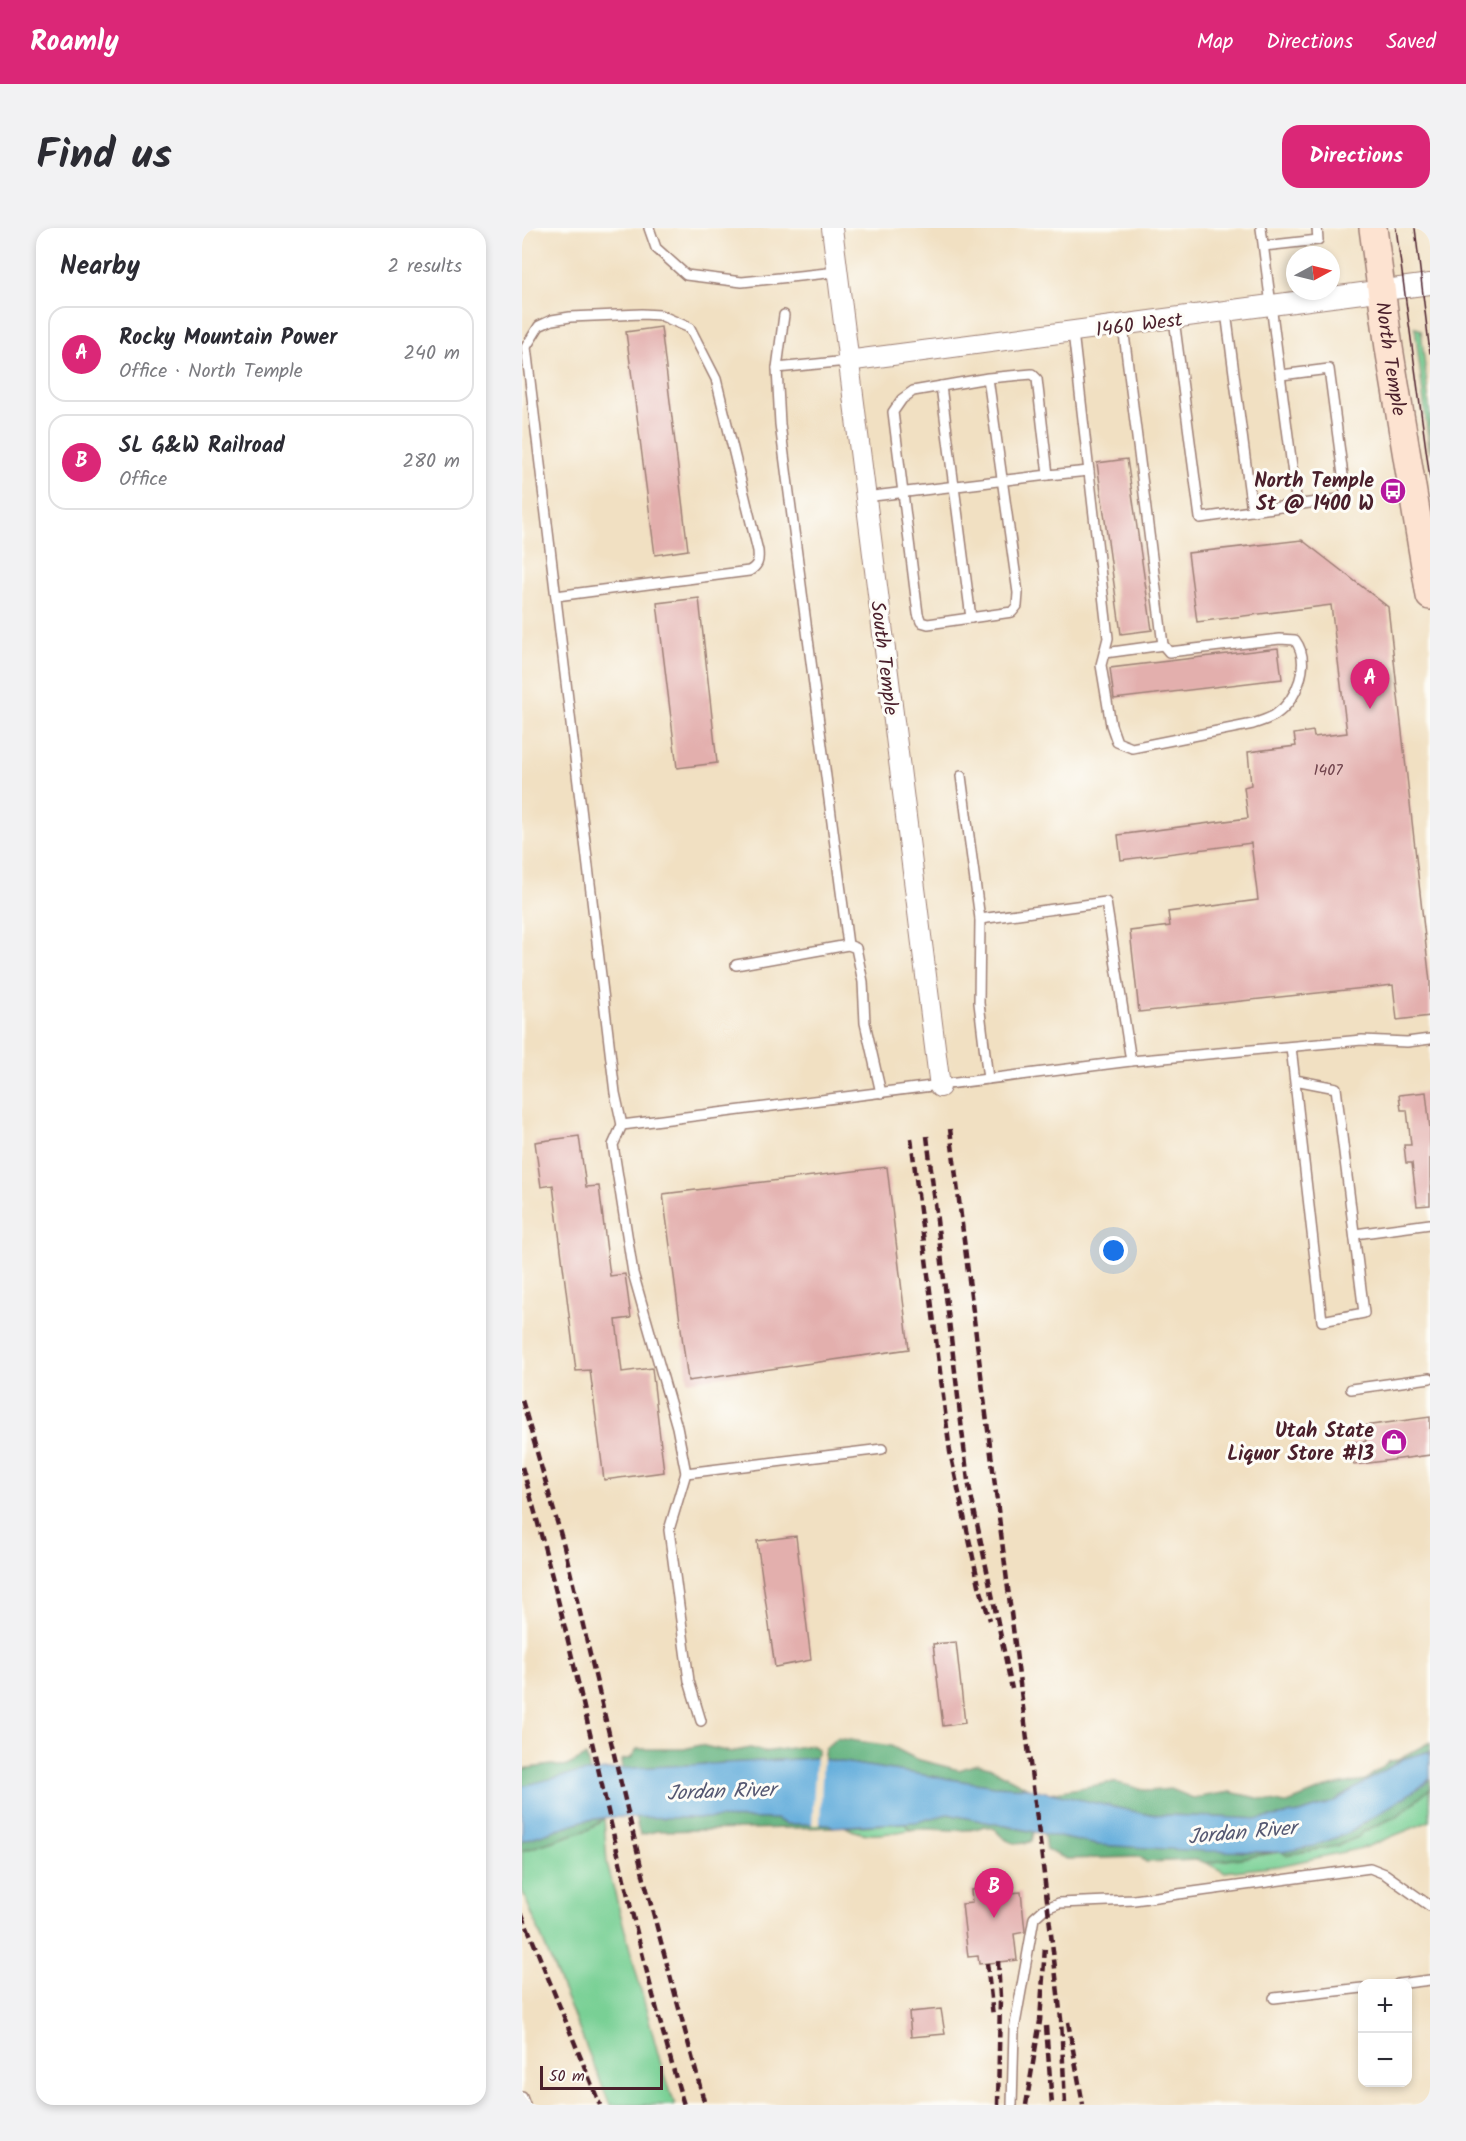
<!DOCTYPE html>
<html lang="en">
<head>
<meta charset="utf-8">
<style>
	:root { --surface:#fff; --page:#f2f2f3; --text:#2b2b33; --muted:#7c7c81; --line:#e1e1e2; --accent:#db2777 }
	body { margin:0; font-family:Kalam,sans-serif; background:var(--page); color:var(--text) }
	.controls { position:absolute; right:18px; bottom:18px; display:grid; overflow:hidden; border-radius:12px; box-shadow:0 3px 9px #0003 }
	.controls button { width:54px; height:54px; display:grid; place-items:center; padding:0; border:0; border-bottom:2px solid var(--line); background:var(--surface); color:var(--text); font:30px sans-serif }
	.compass { position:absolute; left:764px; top:18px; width:54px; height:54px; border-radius:50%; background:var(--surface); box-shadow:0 3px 9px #0003; rotate:83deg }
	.scale { position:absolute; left:18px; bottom:15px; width:123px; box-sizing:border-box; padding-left:6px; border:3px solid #4a1f2b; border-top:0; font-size:16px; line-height:21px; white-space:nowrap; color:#4a1f2b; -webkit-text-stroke:4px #fdfcf7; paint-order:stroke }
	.you { position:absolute; left:592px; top:1023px; width:21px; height:21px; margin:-15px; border:4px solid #fff; border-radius:50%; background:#1a73e8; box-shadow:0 0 0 9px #1a73e833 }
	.badge { display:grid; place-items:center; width:39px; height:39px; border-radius:50%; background:var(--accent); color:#fff; font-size:20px; font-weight:700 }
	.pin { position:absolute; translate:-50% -50px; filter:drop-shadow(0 2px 3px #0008) }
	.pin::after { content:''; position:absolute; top:32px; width:21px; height:18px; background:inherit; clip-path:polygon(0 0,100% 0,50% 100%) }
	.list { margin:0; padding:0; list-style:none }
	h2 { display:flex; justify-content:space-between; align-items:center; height:78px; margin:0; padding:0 24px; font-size:26px }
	h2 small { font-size:20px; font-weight:400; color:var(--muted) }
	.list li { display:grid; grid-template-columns:39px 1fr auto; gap:18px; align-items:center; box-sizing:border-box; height:96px; margin:0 12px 12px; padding:0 12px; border:2px solid var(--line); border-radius:18px }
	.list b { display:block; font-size:22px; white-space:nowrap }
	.list p { margin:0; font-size:20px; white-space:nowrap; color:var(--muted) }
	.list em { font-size:20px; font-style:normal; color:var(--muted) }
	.map { position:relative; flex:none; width:908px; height:1877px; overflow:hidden; border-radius:18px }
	header { display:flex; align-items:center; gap:36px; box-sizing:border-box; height:84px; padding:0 30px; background:var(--accent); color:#fff }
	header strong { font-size:28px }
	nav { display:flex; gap:33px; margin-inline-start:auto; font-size:21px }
	.intro { display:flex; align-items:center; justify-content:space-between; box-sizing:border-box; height:144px; padding:0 36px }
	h1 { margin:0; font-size:42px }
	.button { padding:15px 27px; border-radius:18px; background:var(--accent); color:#fff; font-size:21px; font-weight:700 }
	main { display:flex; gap:36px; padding:0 36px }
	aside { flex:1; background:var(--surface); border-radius:18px; box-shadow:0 3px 9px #0003 }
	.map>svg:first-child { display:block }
</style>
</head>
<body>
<header>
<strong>Roamly</strong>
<nav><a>Map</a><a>Directions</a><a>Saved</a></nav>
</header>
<div class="intro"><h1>Find us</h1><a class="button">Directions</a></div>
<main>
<aside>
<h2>Nearby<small>2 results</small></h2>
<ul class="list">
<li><span class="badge">A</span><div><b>Rocky Mountain Power</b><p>Office · North Temple</p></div><em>240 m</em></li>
<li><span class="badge">B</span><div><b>SL G&amp;W Railroad</b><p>Office</p></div><em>280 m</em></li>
</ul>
</aside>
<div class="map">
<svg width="908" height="1877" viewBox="0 0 908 1877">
	<rect width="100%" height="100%" fill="#fdfcf7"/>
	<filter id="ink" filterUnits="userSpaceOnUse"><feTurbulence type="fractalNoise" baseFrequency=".0167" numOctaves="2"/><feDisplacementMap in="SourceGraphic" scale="12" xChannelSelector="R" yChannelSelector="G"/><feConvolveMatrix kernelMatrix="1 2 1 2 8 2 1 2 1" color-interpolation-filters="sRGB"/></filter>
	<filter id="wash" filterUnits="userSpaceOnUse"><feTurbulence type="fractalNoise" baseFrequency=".008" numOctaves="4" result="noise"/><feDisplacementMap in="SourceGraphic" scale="24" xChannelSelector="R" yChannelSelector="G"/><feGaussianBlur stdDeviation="1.35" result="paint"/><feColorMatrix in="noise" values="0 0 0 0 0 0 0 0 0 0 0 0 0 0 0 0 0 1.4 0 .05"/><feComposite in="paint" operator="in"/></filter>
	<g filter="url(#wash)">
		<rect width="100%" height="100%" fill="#f1e0c2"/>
		<!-- green -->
		<g fill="#79d095" stroke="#627860" stroke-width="1.5">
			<path d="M893,99L899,102L908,189V225Z"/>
			<path d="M908,1561V1593L844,1619L757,1638L702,1644L684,1635L760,1624L764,1627L814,1618L836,1609L842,1603L875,1588Z"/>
			<path d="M82,1590L85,1636L138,1833L153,1877H88L0,1662V1623L68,1601Z"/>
			<path d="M383,1595L388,1602C366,1605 344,1611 324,1599Z"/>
		</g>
		<!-- forest -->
		<g fill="#62b27e" stroke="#566854" stroke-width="1.5">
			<path d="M314,1510L369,1518L394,1531L437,1542L455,1536L467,1539L506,1560L472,1558L301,1531L303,1521Z"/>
			<path d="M908,1514V1523L881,1531L811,1574L778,1585L737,1591L623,1586L528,1565L592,1554L627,1563L649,1561L671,1570L708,1564L763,1576L809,1558L843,1552L868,1533L875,1532Z"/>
			<path d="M178,1517L208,1524L229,1520L242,1524L289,1517L296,1521L294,1530L100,1541L99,1532L109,1530L115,1521H162Z"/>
			<path d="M64,1528L68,1544L0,1558V1541L30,1537L43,1539Z"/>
			<path d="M908,1550V1561L875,1588L842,1603L836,1609L814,1618L764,1627L760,1624L792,1618L826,1605Z"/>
			<path d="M426,1586L512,1604L510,1613C496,1619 482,1614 473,1601L462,1598C445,1607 407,1598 388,1602L383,1595Z"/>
			<path d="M113,1589L254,1591L264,1596H307L311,1599L135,1603L118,1607Z"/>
			<path d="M82,1590L68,1601L0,1623V1613L60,1593Z"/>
			<path d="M522,1606L576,1617L750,1625L684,1635L675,1632L624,1634L618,1629L545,1631L524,1622Z"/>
		</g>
		<!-- water -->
		<path fill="#65aedc" stroke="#586684" stroke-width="1.5" d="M908,1523V1550L903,1556L826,1605L792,1618L760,1624L680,1623L576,1617L426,1586L394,1594L311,1599L307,1596H264L254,1591L87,1589L60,1593L0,1613V1558L49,1546L93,1541L294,1530L472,1558L506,1560L623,1586L737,1591L778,1585L811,1574L881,1531Z"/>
		<!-- pier -->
		<path fill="#f1e0c2" d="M294,1527L301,1528L298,1597H290Z"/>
		<g id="blocks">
			<!-- building -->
			<g fill="#e3afad">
				<path d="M139,99L166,322L133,327L104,104Z"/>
				<path d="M605,231L630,402L599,406L575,235Z"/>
				<path d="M780,312L866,379L908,754V788L875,792L871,757L617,784L608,703L648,698L646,684L736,672L729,615L599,632L596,607L726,590L722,559L729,557L726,524L774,518L772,506L791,503L792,509L825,505L809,377L675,394L666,325Z"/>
				<path d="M177,370L195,535L155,540L135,375Z"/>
				<path d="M756,420L760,451L592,471L588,440Z"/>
				<path d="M904,864L908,901V977L895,978L890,935H884L882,917H889L885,882H879L877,867Z"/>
				<path d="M57,908L64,959L77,958L88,1048L103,1046L109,1090L94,1092L100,1144L130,1140L142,1244L82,1252L68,1142L54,1143L31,957L19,959L13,914Z"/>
				<path d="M365,939L387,1121L166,1153L141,966Z"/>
				<path d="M908,1189V1227L832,1237L829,1215L844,1213L842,1198Z"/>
				<path d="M274,1308L289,1432L253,1439L235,1313Z"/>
				<path d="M434,1414L443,1495L421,1498L411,1416Z"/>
				<path d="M476,1659L477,1666L499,1664L503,1704L492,1706L495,1732L457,1736L456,1728L446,1729L440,1676L450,1675L449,1662Z"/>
				<path d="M419,1781L423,1806L389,1809L387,1784Z"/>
			</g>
		</g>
	</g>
	<g filter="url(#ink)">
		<use href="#blocks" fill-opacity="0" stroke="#9e8076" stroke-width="1.5"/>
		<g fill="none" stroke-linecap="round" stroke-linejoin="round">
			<defs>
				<g id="lane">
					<path d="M127,0L134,20L164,47L220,54L315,44"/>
					<path d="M739,0L775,277"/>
					<path d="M742,18L796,12L795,0"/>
					<path d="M704,84L730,283"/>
					<path d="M262,87L255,140L325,133"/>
					<path d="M652,91L678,290L824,270L807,141L759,147"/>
					<path d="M551,104L586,410L579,437L589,497L595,514L610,520L731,496C739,493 747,491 753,487C775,472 790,435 773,412L758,411L647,424L641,417L601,98"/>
					<path d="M255,140L258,196L326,717"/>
					<path d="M419,158L449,390"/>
					<path d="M526,247L567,243"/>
					<path d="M343,269C404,262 465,254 526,247L515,151L510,146L466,150L391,163L380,171L371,184L396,386L399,394L406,396L490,384L495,378L496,365L466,150"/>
					<path d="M34,368L227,343C236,338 237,333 236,323L194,151L168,100L138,87L120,86L48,89L30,92L17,98L4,119L93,865L100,897"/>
					<path d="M583,425L641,417"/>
					<path d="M439,548L458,691L584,674L609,833"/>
					<path d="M458,691L457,775L466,851"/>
					<path d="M214,737L326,717L334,720L341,754L343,795L359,865"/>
					<path d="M769,819L800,1093L842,1085L814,860L773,852"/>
					<path d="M833,1006L908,996"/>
					<path d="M829,1161L908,1150"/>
					<path d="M360,1221L164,1245L155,1199L111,1045L91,917L100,897L609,833L840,812L885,814L908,811"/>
					<path d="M164,1245L147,1302L167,1453L179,1493"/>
					<path d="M876,1756L908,1752"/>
					<path d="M752,1770L840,1760"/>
					<path d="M0,1869L3,1877"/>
					<path d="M490,1877L492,1802L512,1690L522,1681L537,1675L612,1672L848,1640L863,1646L908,1678"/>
				</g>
				<g id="street">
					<path d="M310,0L418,859"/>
					<path d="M325,133L908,56"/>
				</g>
				<g id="secondary">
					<path id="s1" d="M851,0L867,120L908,368"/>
				</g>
			</defs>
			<!-- lane casing -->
			<use href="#lane" stroke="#9e8076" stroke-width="12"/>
			<!-- street casing -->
			<use href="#street" stroke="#9e8076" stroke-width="22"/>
			<!-- secondary casing -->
			<use href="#secondary" stroke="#9e8076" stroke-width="30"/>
			<!-- lane -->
			<use href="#lane" stroke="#fff" stroke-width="9"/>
			<!-- street -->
			<use href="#street" stroke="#fff" stroke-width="20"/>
			<!-- secondary -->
			<use href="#secondary" stroke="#fde3d1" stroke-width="27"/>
			<!-- tram -->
			<g stroke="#4a1f2b" stroke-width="1.5">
				<path d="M874,0L908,251"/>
				<path d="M893,0L908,125"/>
			</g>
			<!-- rail -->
			<g stroke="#4a1f2b" stroke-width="4.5" stroke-dasharray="9 4.5" stroke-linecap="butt">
				<path d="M428,901L521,1638L539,1791L543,1877"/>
				<path d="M405,908L446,1253L490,1461"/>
				<path d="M389,910L428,1224L457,1357L468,1392"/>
				<path d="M0,1172L42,1318L122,1651L183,1877"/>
				<path d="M0,1239C62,1450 98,1667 162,1877"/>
				<path d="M0,1686L78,1877"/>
				<path d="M465,1735L471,1788"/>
				<path d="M546,1794L561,1877"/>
				<path d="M524,1798L530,1877"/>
				<path d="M476,1877L478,1769L476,1733"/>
				<path d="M504,1877L518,1793L523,1719"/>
			</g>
		</g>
	</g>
	<!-- icons -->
	<defs>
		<symbol id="bus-disc" viewBox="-11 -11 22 22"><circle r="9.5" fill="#b5179e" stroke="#fdfcf7"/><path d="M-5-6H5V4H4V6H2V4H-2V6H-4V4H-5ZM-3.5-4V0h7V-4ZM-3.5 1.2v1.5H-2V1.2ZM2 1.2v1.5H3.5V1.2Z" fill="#fff"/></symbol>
		<symbol id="shop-disc" viewBox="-11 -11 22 22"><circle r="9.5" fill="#b5179e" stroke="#fdfcf7"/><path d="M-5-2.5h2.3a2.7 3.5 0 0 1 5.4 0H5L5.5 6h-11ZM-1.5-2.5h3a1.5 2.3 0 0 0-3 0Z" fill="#fff"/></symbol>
	</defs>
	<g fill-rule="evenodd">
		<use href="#bus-disc" x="856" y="248" width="30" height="30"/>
		<use href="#shop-disc" x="857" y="1199" width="30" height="30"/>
	</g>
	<g text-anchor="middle" stroke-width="6" stroke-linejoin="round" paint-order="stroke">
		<!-- number labels -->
		<g font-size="16" fill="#70434c">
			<text x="806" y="547">1407</text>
		</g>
		<!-- street labels -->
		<g font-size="20" fill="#4a1f2b" stroke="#fdfcf7">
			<text transform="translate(617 96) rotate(-7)" y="7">1460 West</text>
			<text dy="7" stroke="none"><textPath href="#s1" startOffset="132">North Temple</textPath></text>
			<text transform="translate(363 430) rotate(83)" y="7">South Temple</text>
		</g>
		<!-- poi labels -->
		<g font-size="20" font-weight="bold" fill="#4a1f2b" stroke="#fdfcf7" text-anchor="end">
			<text x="852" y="259">North Temple<tspan x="852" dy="23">St @ 1400 W</tspan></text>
			<text x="852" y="1209">Utah State<tspan x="852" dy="23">Liquor Store #13</tspan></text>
		</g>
		<!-- water labels -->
		<g font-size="21" font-style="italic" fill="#555872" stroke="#fdfcf7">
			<text transform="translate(199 1563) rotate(-2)" y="7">Jordan River</text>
			<text transform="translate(720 1604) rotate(-5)" y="7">Jordan River</text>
		</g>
	</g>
</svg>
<div class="controls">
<button>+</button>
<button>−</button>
</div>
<svg class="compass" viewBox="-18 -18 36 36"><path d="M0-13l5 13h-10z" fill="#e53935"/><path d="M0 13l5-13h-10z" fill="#7c7c81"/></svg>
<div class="scale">50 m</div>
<div class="you"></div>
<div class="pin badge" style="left:848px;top:481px">A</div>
<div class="pin badge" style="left:472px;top:1690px">B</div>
</div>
</main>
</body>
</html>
